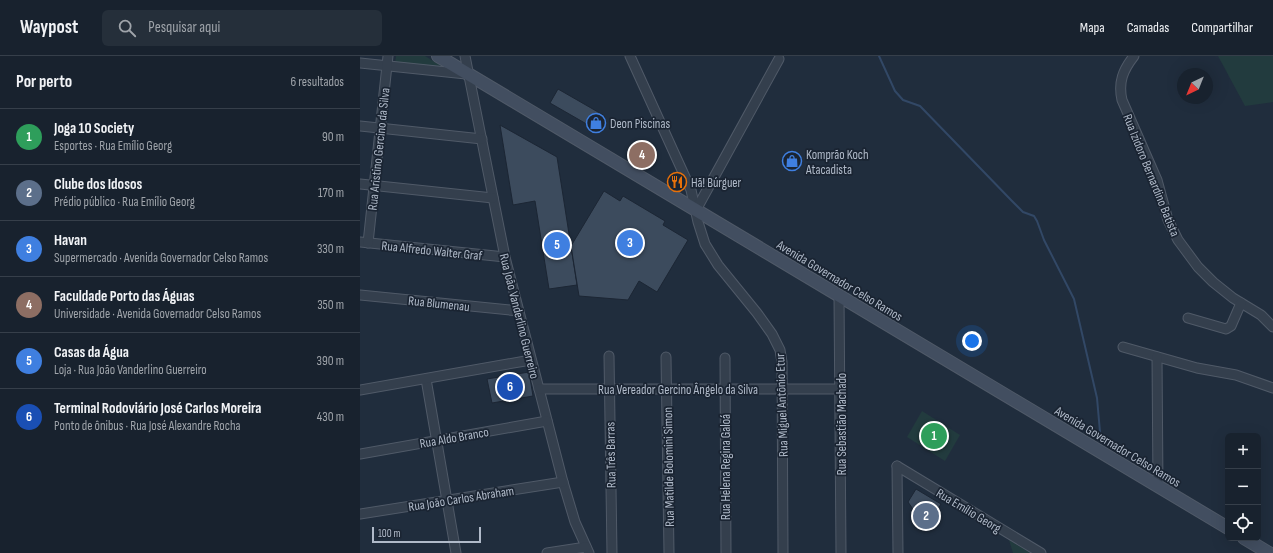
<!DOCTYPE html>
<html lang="pt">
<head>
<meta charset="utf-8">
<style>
	:root { --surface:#18222e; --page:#252f3a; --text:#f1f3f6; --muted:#9fa4aa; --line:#363f4a; --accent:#7eb2ff }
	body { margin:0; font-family:"Sofia Sans Condensed",sans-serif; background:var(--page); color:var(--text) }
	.controls { position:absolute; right:12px; bottom:12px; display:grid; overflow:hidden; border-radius:6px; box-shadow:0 4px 16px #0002 }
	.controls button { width:36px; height:36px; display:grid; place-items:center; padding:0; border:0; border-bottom:1px solid var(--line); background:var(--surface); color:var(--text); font:20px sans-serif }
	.compass { position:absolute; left:817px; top:12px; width:36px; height:36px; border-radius:50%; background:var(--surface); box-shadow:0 4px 16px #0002; rotate:223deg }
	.scale { position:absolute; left:12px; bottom:10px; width:109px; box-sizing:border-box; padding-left:4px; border:2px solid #b0bac9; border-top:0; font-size:11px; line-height:14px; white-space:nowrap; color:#b0bac9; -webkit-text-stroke:3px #1a2432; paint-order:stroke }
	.you { position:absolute; left:612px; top:285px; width:14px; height:14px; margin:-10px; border:3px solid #fff; border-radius:50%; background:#1a73e8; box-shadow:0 0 0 6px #1a73e833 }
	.badge { display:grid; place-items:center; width:26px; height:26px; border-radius:50%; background:var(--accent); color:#fff; font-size:13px; font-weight:700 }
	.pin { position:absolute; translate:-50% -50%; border:2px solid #fff; box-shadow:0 1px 4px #0006 }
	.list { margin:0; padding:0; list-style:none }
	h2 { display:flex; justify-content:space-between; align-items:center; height:52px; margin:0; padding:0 16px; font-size:17px }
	h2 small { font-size:13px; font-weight:400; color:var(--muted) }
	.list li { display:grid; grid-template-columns:26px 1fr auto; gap:12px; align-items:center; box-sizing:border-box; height:56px; padding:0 16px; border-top:1px solid var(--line) }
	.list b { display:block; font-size:15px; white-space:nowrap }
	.list p { margin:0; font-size:13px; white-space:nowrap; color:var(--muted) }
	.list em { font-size:13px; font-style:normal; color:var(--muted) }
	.icon { flex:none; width:22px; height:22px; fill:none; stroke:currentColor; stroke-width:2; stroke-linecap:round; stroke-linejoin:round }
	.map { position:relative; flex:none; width:913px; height:497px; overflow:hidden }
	header { display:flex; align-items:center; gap:24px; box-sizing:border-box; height:56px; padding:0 20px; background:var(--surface); border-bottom:1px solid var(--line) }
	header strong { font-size:19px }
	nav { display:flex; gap:22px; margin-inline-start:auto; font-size:14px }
	.search { width:280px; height:36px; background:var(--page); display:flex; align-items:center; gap:10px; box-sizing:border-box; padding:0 14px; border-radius:6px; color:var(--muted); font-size:15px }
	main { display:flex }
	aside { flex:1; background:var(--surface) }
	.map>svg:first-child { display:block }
</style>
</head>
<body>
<header>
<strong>Waypost</strong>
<div class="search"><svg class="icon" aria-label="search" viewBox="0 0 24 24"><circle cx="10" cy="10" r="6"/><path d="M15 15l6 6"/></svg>Pesquisar aqui</div>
<nav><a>Mapa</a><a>Camadas</a><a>Compartilhar</a></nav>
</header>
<main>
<aside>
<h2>Por perto<small>6 resultados</small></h2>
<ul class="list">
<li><span class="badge" style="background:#2e9e5b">1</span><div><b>Joga 10 Society</b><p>Esportes · Rua Emílio Georg</p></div><em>90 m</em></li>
<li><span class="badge" style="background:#5c6f8a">2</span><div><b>Clube dos Idosos</b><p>Prédio público · Rua Emílio Georg</p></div><em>170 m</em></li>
<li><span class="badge" style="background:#3f7fe0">3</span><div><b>Havan</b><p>Supermercado · Avenida Governador Celso Ramos</p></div><em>330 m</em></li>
<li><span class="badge" style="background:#8d6e63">4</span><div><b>Faculdade Porto das Águas</b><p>Universidade · Avenida Governador Celso Ramos</p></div><em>350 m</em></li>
<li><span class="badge" style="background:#3f7fe0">5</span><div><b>Casas da Água</b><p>Loja · Rua João Vanderlino Guerreiro</p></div><em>390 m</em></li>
<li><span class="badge" style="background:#1a4fb4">6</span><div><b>Terminal Rodoviário José Carlos Moreira</b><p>Ponto de ônibus · Rua José Alexandre Rocha</p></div><em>430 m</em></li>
</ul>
</aside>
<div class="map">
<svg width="913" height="497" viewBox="0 0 913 497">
	<rect width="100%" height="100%" fill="#202d3d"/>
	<!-- green -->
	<g fill="#223b3e">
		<path d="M36,0H65L86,13L35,8Z"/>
		<path d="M858,0H913V46L885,50Z"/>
		<path d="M562,355L600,379L585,405L547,381Z"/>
		<path d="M649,484L671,497H653Z"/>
	</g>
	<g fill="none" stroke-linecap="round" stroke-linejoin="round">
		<!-- stream -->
		<path stroke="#324866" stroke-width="2" d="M519,0L535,35L543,44L560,50L651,144L663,156L674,160L677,165L684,184L714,243L737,342L740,376"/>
	</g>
	<!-- building -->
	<g fill="#3c4b5d" stroke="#1c2634">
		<path d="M198,33L245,60L237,74L190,47Z"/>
		<path d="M140,69L197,101L217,229L189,233L175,145L153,149Z"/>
		<path d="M244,135L260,145L263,140L305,165L303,169L328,184L297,236L279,225L268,244L219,240L211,190Z"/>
		<path d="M169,316L173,340L132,347L127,323Z"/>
		<path d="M556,433L581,448L566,472L548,446Z"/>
	</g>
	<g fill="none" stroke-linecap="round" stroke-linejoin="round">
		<defs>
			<g id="street">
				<path d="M105,0L145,201L203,426L215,466L229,497"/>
				<path d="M270,0L331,134L338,166L345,188L358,209L397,257L412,278L420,294L422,306L423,497"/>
				<path d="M774,0C763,14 758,26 762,44L797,124L808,164L818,184L838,211L853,226L873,242L901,259L913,271"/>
				<path d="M0,7L106,18"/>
				<path d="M0,70L122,83"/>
				<path d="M0,128L133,142"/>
				<path d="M336,154L419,3"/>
				<path d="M0,186L145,201"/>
				<path d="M8,187L28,0"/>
				<path d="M0,239L159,255"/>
				<path d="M479,240L481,497"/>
				<path d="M828,262L866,273L871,270L881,247"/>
				<path d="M763,291L837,312L876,319L913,332"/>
				<path d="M249,300L252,497"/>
				<path d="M306,301L309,497"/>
				<path d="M797,301L798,431"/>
				<path d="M365,302L366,497"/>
				<path d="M66,323L96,497"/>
				<path d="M179,333H480"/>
				<path d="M0,334L171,304"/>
				<path d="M0,398L187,365"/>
				<path d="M537,410L681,497"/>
				<path d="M537,410L538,497"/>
				<path d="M0,458L203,426"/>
				<path d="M187,497L226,491"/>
			</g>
			<g id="secondary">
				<path d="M78,0L868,472"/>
				<path d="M884,482L909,497"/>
			</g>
		</defs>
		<!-- street casing -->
		<use href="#street" stroke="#505a68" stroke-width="11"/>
		<!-- secondary casing -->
		<use href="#secondary" stroke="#505a68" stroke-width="14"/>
		<!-- street -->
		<use href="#street" stroke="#343f4d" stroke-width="9"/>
		<!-- secondary -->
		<use href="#secondary" stroke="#424e60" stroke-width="12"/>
	</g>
	<!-- icons -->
	<defs>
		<symbol id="shop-ring" viewBox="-11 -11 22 22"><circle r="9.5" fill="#1a2432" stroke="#3f7fe0" stroke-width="1.5"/><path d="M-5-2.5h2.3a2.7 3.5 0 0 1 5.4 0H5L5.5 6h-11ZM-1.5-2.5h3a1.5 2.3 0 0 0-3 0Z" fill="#3f7fe0"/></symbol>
		<symbol id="restaurant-ring" viewBox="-11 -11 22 22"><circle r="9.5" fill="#1a2432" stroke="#e8710a" stroke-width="1.5"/><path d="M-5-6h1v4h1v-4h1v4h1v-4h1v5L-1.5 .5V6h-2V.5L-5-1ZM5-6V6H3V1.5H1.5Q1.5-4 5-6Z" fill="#e8710a"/></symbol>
	</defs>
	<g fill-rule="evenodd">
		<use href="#shop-ring" x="225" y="56" width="22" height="22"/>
		<use href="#shop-ring" x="421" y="94" width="22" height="22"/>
		<use href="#restaurant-ring" x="306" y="115" width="22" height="22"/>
	</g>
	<g text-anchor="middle" stroke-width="3.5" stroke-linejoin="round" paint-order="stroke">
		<!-- poi labels -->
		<g font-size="13" fill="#b0bac9" stroke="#1a2432" text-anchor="start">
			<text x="250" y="72">Deon Piscinas</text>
			<text x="446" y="103">Komprão Koch<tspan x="446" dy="15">Atacadista</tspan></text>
			<text x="331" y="131">Hã! Búrguer</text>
		</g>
		<!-- street labels -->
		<g font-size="13" fill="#b0bac9" stroke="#1a2432">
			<text transform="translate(18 93) rotate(-84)" y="5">Rua Aristino Gercino da Silva</text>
			<text transform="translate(792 119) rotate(68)" y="5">Rua Izidoro Bernardino Batista</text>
			<text transform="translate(72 194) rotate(6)" y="5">Rua Alfredo Walter Graf</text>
			<text transform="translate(480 224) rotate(31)" y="5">Avenida Governador Celso Ramos</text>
			<text transform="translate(79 247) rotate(6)" y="5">Rua Blumenau</text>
			<text transform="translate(160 260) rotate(76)" y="5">Rua João Vanderlino Guerreiro</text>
			<text x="318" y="338">Rua Vereador Gercino Ângelo da Silva</text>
			<text transform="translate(421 349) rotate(-92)" y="5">Rua Miguel Antônio Etur</text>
			<text transform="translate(481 368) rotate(-90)" y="5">Rua Sebastião Machado</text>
			<text transform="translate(94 381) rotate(-10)" y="5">Rua Aldo Branco</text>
			<text transform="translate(758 390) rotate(31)" y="5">Avenida Governador Celso Ramos</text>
			<text transform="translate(250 399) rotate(-91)" y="5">Rua Três Barras</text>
			<text transform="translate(308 411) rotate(-91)" y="5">Rua Matilde Bolomini Simon</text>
			<text transform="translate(365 411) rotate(-90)" y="5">Rua Helena Regina Galoá</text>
			<text transform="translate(101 442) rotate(-9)" y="5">Rua João Carlos Abraham</text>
			<text transform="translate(609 454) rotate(31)" y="5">Rua Emílio Georg</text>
		</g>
	</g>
</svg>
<div class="controls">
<button>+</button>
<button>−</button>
<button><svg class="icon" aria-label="locate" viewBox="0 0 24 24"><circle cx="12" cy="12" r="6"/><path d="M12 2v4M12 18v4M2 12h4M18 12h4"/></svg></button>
</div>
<svg class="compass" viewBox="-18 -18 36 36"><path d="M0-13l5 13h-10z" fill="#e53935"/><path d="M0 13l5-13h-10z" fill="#9fa4aa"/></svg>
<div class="scale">100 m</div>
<div class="you"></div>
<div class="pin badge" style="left:574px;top:380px;background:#2e9e5b">1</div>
<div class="pin badge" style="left:566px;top:460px;background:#5c6f8a">2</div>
<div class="pin badge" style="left:270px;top:187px;background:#3f7fe0">3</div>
<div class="pin badge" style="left:282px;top:99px;background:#8d6e63">4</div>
<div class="pin badge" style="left:197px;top:189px;background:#3f7fe0">5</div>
<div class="pin badge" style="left:150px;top:331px;background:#1a4fb4">6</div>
</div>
</main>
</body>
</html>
